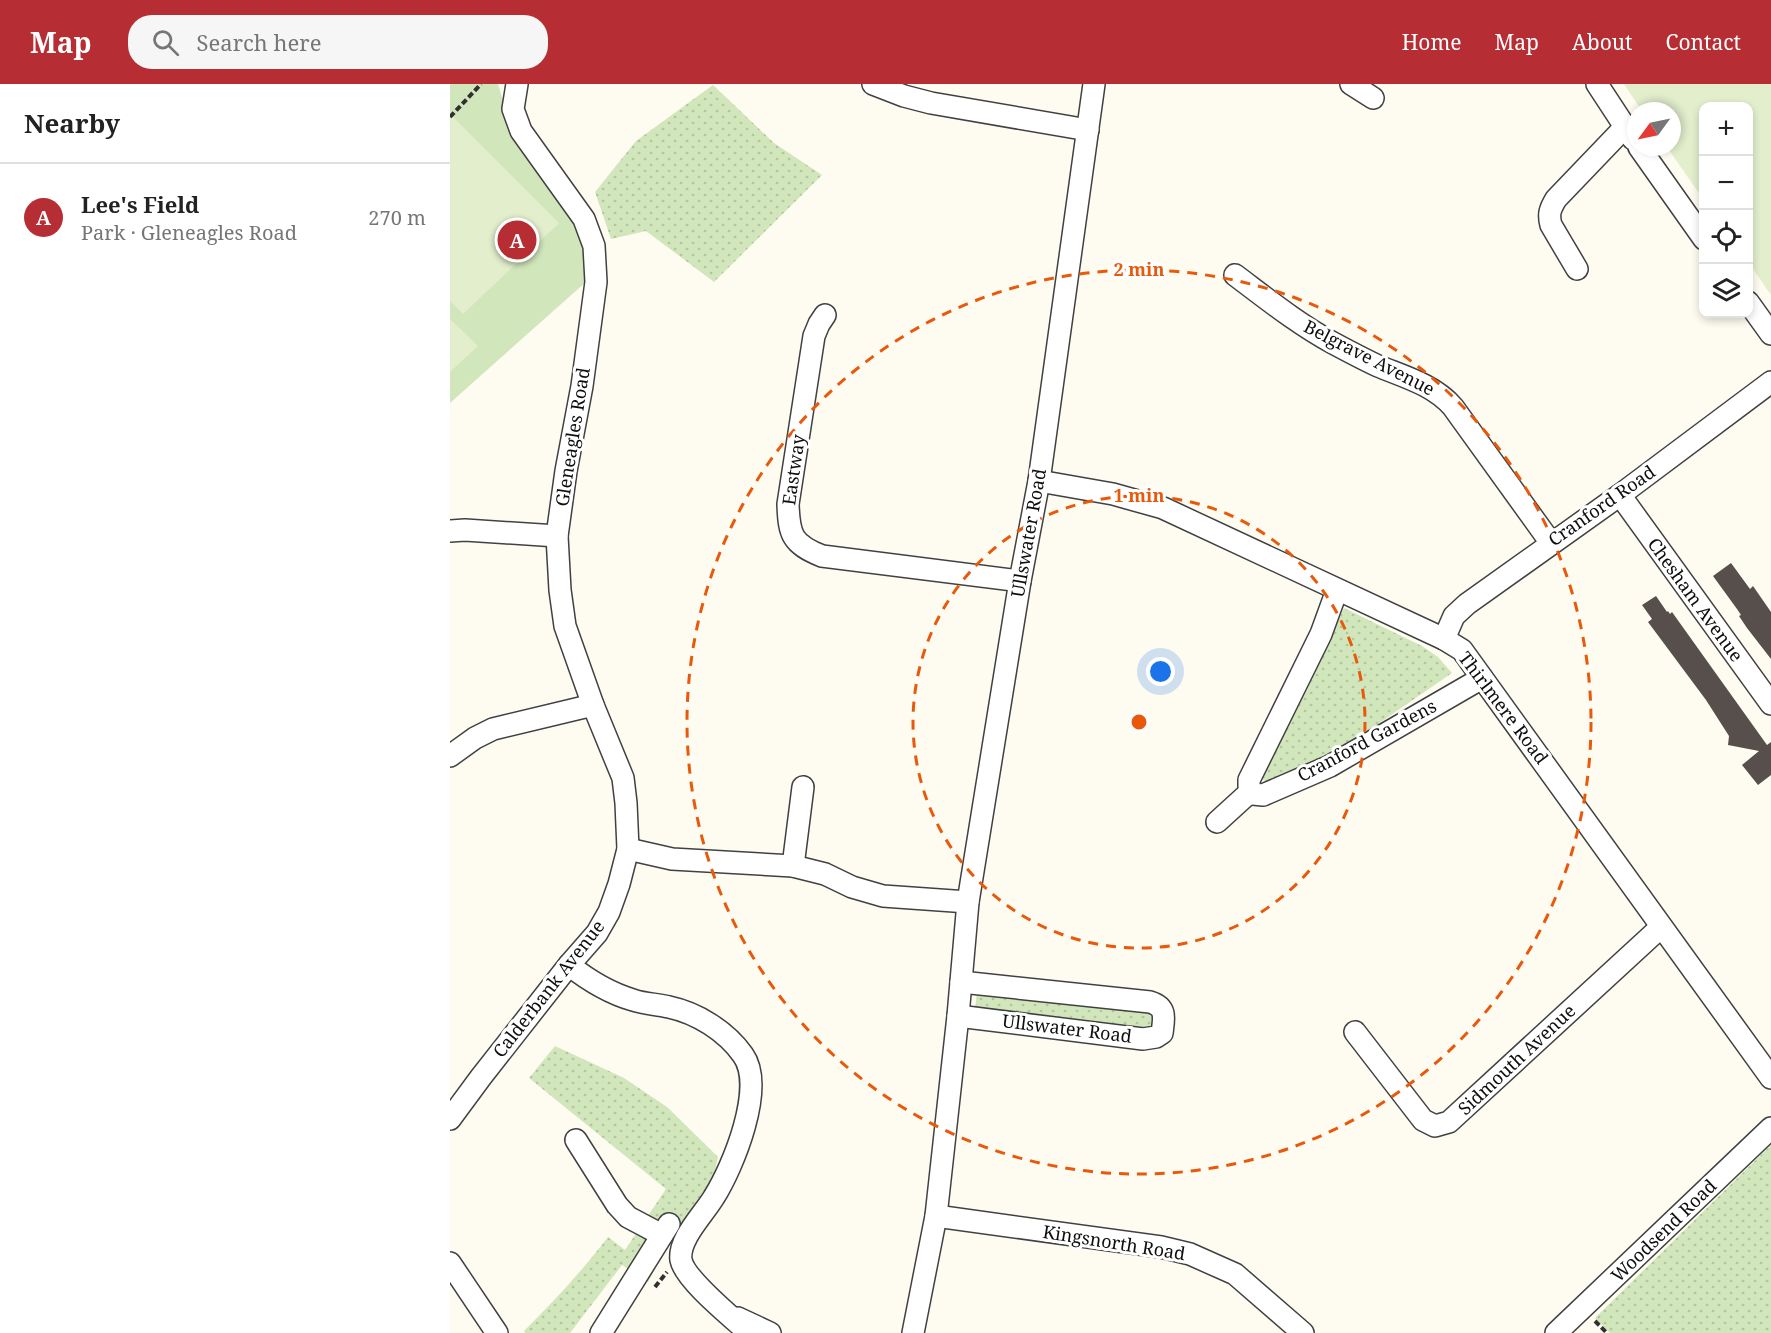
<!DOCTYPE html>
<html lang="en">
<head>
<meta charset="utf-8">
<style>
	:root { --surface:#fff; --page:#f6f6f6; --text:#222; --muted:#767676; --line:#e0e0e0; --accent:#b62e33 }
	body { margin:0; font-family:"Noto Serif",serif; background:var(--page); color:var(--text) }
	.controls { position:absolute; right:18px; top:18px; display:grid; overflow:hidden; border-radius:12px; box-shadow:0 3px 9px #0003 }
	.controls button { width:54px; height:54px; display:grid; place-items:center; padding:0; border:0; border-bottom:2px solid var(--line); background:var(--surface); color:var(--text); font:30px sans-serif }
	.compass { position:absolute; left:1177px; top:18px; width:54px; height:54px; border-radius:50%; background:var(--surface); box-shadow:0 3px 9px #0003; rotate:237deg }
	.you { position:absolute; left:711px; top:588px; width:21px; height:21px; margin:-15px; border:4px solid #fff; border-radius:50%; background:#1a73e8; box-shadow:0 0 0 9px #1a73e833 }
	.badge { display:grid; place-items:center; width:39px; height:39px; border-radius:50%; background:var(--accent); color:#fff; font-size:20px; font-weight:700 }
	.pin { position:absolute; translate:-50% -50%; border:3px solid #fff; box-shadow:0 2px 6px #0006 }
	.list { margin:0; padding:0; list-style:none }
	h2 { display:flex; justify-content:space-between; align-items:center; height:78px; margin:0; padding:0 24px; font-size:26px }
	h2 small { font-size:20px; font-weight:400; color:var(--muted) }
	.list li { display:grid; grid-template-columns:39px 1fr auto; gap:18px; align-items:center; box-sizing:border-box; height:108px; padding:0 24px; border-top:2px solid var(--line) }
	.list b { display:block; font-size:22px; white-space:nowrap }
	.list p { margin:0; font-size:20px; white-space:nowrap; color:var(--muted) }
	.list em { font-size:20px; font-style:normal; color:var(--muted) }
	.icon { flex:none; width:33px; height:33px; fill:none; stroke:currentColor; stroke-width:2; stroke-linecap:round; stroke-linejoin:round }
	.map { position:relative; flex:none; width:1321px; height:1249px; overflow:hidden }
	header { display:flex; align-items:center; gap:36px; box-sizing:border-box; height:84px; padding:0 30px; background:var(--accent); color:#fff }
	header strong { font-size:28px }
	nav { display:flex; gap:33px; margin-inline-start:auto; font-size:21px }
	.search { width:420px; height:54px; background:var(--page); display:flex; align-items:center; gap:15px; box-sizing:border-box; padding:0 21px; border-radius:24px; color:var(--muted); font-size:22px }
	main { display:flex }
	aside { flex:1; background:var(--surface) }
	.map>svg:first-child { display:block }
</style>
</head>
<body>
<header>
<strong>Map</strong>
<div class="search"><svg class="icon" aria-label="search" viewBox="0 0 24 24"><circle cx="10" cy="10" r="6"/><path d="M15 15l6 6"/></svg>Search here</div>
<nav><a>Home</a><a>Map</a><a>About</a><a>Contact</a></nav>
</header>
<main>
<aside>
<h2>Nearby<small></small></h2>
<ul class="list">
<li><span class="badge">A</span><div><b>Lee's Field</b><p>Park · Gleneagles Road</p></div><em>270 m</em></li>
</ul>
</aside>
<div class="map">
<svg width="1321" height="1249" viewBox="0 0 1321 1249">
	<defs>
		<pattern id="grass-dots" width="8" height="8" patternUnits="userSpaceOnUse" patternTransform="scale(1.5)"><rect width="8" height="8" fill="#d1e7bb"/><path d="M2 2h.1M6 6h.1" fill="none" stroke="#b2c5a0" stroke-width="1.8" stroke-linecap="round"/></pattern>
	</defs>
	<rect width="100%" height="100%" fill="#fefbf0"/>
	<!-- grass -->
	<g fill="url(#grass-dots)">
		<path d="M263,1L324,59L372,91L264,198L196,147L161,155L145,108L186,57Z"/>
		<path d="M894,524L972,562L988,573L1002,589L883,671L817,699L810,692L857,606Z"/>
		<path d="M527,906L704,927V946L525,927Z"/>
		<path d="M105,962L174,994L217,1023L268,1073L263,1094L221,1155L198,1198L172,1181L120,1249H75L74,1247C104,1217 132,1187 158,1153L175,1166L216,1105L79,994Z"/>
		<path d="M1321,1061V1249H1160L1145,1234Z"/>
	</g>
	<!-- park -->
	<path fill="#d1e7bb" d="M0,0H48L57,30L125,132L135,164L137,197L0,319Z"/>
	<!-- pitch -->
	<g fill="#e2eecc">
		<path d="M1174,0H1321V211L1299,179L1298,22H1254L1253,115L1217,63H1222V27H1192Z"/>
		<path d="M0,30L109,139L13,230L0,217Z"/>
		<path d="M0,235L28,262L0,288Z"/>
	</g>
	<!-- building -->
	<g fill="#564f4b">
		<path d="M1281,479L1300,505L1303,502L1321,528V575L1297,544L1289,532L1291,531L1287,525L1263,492Z"/>
		<path d="M1206,512L1217,528L1218,527L1220,530L1222,528L1317,661L1321,658V691L1308,701L1292,681L1309,667L1278,661L1279,652L1256,616L1198,538L1202,535L1192,521Z"/>
	</g>
	<g fill="none" stroke-linecap="round" stroke-linejoin="round">
		<defs>
			<g id="minor">
				<path d="M423,0L454,12L481,19L638,46"/>
				<path d="M901,0L923,14"/>
				<path d="M1147,0L1183,55"/>
				<path d="M1189,63L1254,155"/>
				<path d="M1127,185L1101,141C1098,130 1100,125 1106,115L1175,43"/>
				<path d="M785,191C817,215 848,240 883,259C898,267 913,275 928,282C955,293 984,301 1003,323L1101,459"/>
				<path d="M1298,218L1321,250"/>
				<path d="M375,231L369,240L364,252L338,420C339,451 342,460 372,472L570,497"/>
				<path d="M589,397L663,410L713,424L994,555L1012,566L1321,994"/>
				<path d="M1170,411L1321,620"/>
				<path d="M0,447L15,446L107,452"/>
				<path d="M887,506L871,550L799,696V702L803,710L813,711L880,682L1032,594"/>
				<path d="M994,555L1004,532L1017,520L1170,411L1321,298"/>
				<path d="M0,672L25,654L43,645L143,621"/>
				<path d="M767,738L801,707"/>
				<path d="M178,765L222,775L343,782L375,790L402,803L433,812L518,818"/>
				<path d="M343,782L353,703"/>
				<path d="M119,881C138,896 159,909 183,916C194,920 207,920 219,923C247,929 276,947 293,971C316,1003 283,1083 264,1113C254,1130 228,1155 231,1176C235,1196 283,1234 299,1249"/>
				<path d="M508,932L693,955L706,953L712,949C714,934 717,923 700,918L511,898"/>
				<path d="M905,948L973,1036L985,1042L999,1038L1211,843"/>
				<path d="M0,1035L31,993L119,881L147,849L159,828L169,800L178,765L176,719L173,694L143,621L115,542L110,506L107,452L116,387L132,302L146,198L144,162L134,135L71,47L63,25L67,0"/>
				<path d="M126,1056L167,1121L178,1133L212,1151"/>
				<path d="M486,1132L711,1163L740,1170L785,1190L853,1249"/>
				<path d="M0,1179L47,1249"/>
				<path d="M288,1234L320,1249"/>
				<path d="M151,1249L219,1140"/>
				<path d="M463,1249L486,1132L508,932L518,818L570,497L589,397L644,0"/>
				<path d="M1106,1249L1321,1044"/>
			</g>
		</defs>
		<!-- minor casing -->
		<use href="#minor" stroke="#414141" stroke-width="24"/>
		<!-- path -->
		<g stroke="#303030" stroke-width="4" stroke-dasharray="6 3" stroke-linecap="butt">
			<path d="M0,33L31,0"/>
			<path d="M205,1203L217,1188"/>
			<path d="M1145,1237L1157,1249"/>
		</g>
		<!-- minor -->
		<use href="#minor" stroke="#fff" stroke-width="21"/>
	</g>
	<!-- distance rings -->
	<g fill="none" stroke="#e8590c" stroke-width="3" stroke-dasharray="10 8">
		<circle cx="689" cy="638" r="226"/>
		<circle cx="689" cy="638" r="452"/>
	</g>
	<g text-anchor="middle" stroke-width="6" stroke-linejoin="round" paint-order="stroke">
		<!-- street labels -->
		<g font-size="18" fill="#0e0e0e" stroke="#fff">
			<text transform="translate(919 274) rotate(27)" y="6">Belgrave Avenue</text>
			<text transform="translate(123 353) rotate(-81)" y="6">Gleneagles Road</text>
			<text transform="translate(344 386) rotate(-82)" y="6">Eastway</text>
			<text transform="translate(1152 422) rotate(-35)" y="6">Cranford Road</text>
			<text transform="translate(579 449) rotate(-80)" y="6">Ullswater Road</text>
			<text transform="translate(1245 516) rotate(54)" y="6">Chesham Avenue</text>
			<text transform="translate(1053 624) rotate(53)" y="6">Thirlmere Road</text>
			<text transform="translate(917 657) rotate(-28)" y="6">Cranford Gardens</text>
			<text transform="translate(99 905) rotate(-52)" y="6">Calderbank Avenue</text>
			<text transform="translate(617 945) rotate(7)" y="6">Ullswater Road</text>
			<text transform="translate(1067 976) rotate(-43)" y="6">Sidmouth Avenue</text>
			<text transform="translate(1214 1147) rotate(-44)" y="6">Woodsend Road</text>
			<text transform="translate(664 1159) rotate(9)" y="6">Kingsnorth Road</text>
		</g>
	</g>
	<circle cx="689" cy="638" r="9" fill="#e8590c" stroke="#fff" stroke-width="3"/>
	<g font-size="18" text-anchor="middle" font-weight="bold" fill="#e8590c" stroke="#fff" stroke-width="6" stroke-linejoin="round" paint-order="stroke">
		<text x="689" y="192">2 min</text>
		<text x="689" y="418">1 min</text>
	</g>
</svg>
<div class="controls">
<button>+</button>
<button>−</button>
<button><svg class="icon" aria-label="locate" viewBox="0 0 24 24"><circle cx="12" cy="12" r="6"/><path d="M12 2v4M12 18v4M2 12h4M18 12h4"/></svg></button>
<button><svg class="icon" aria-label="layers" viewBox="0 0 24 24"><path d="M12 4l9 5-9 5-9-5zM3 14l9 5 9-5"/></svg></button>
</div>
<svg class="compass" viewBox="-18 -18 36 36"><path d="M0-13l5 13h-10z" fill="#e53935"/><path d="M0 13l5-13h-10z" fill="#767676"/></svg>
<div class="you"></div>
<div class="pin badge" style="left:67px;top:156px">A</div>
</div>
</main>
</body>
</html>
